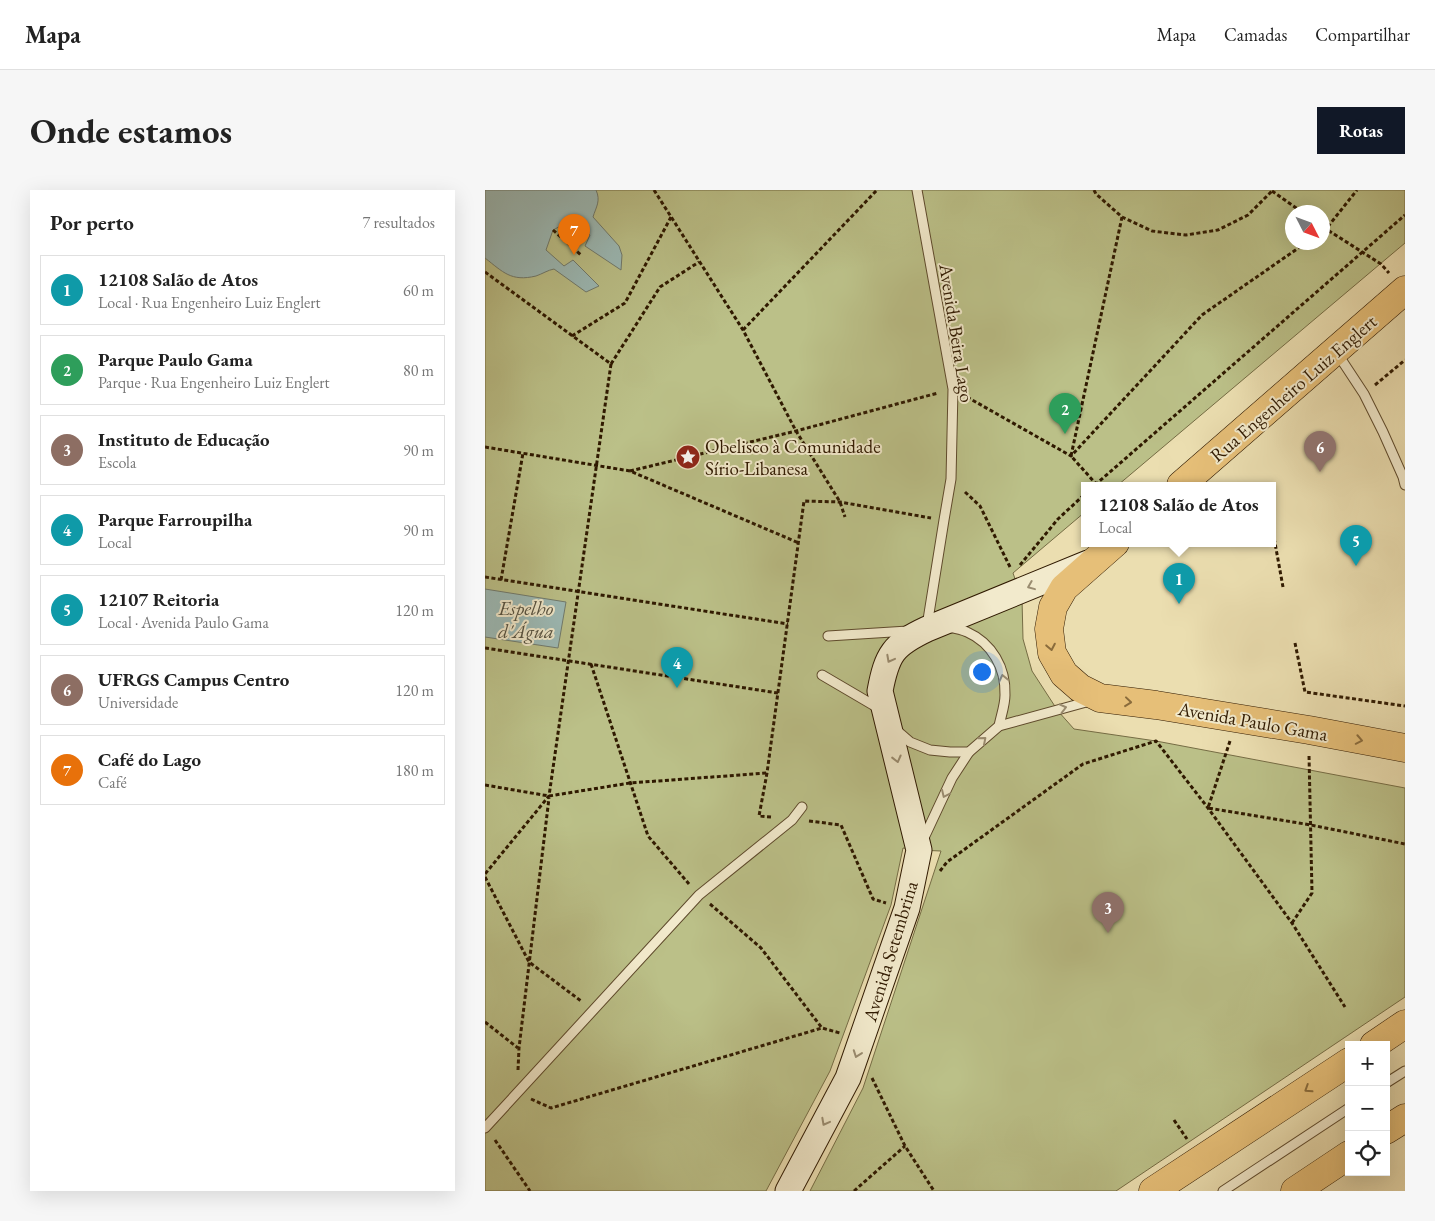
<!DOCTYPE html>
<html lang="pt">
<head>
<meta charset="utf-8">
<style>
	:root { --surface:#fff; --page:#f6f6f6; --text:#222; --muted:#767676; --line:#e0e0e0; --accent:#111827 }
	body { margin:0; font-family:"EB Garamond",serif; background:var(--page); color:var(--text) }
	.controls { position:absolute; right:15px; bottom:15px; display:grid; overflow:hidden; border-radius:0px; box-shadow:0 5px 20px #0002 }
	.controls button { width:45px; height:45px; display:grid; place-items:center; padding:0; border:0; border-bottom:1px solid var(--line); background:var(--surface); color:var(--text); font:25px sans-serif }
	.compass { position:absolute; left:800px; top:15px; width:45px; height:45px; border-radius:50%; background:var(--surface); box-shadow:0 5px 20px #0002; rotate:132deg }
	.you { position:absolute; left:496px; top:481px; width:18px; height:18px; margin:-12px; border:4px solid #fff; border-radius:50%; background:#1a73e8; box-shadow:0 0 0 8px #1a73e833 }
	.badge { display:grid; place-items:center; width:32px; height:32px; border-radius:50%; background:var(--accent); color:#fff; font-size:16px; font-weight:700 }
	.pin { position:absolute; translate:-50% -41px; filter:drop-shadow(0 1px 2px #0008) }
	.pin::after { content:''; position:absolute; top:26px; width:18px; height:15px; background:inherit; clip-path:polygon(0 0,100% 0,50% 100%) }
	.popup { position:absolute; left:596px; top:292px; width:195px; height:65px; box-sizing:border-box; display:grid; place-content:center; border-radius:0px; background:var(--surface); filter:drop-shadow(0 1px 4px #0005); font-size:16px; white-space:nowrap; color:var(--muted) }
	.popup b { font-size:19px; color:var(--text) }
	.popup::after { content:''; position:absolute; left:50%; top:100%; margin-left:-10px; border:10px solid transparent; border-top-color:var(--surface) }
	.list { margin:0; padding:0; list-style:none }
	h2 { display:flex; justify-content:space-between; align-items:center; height:65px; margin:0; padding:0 20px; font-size:21px }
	h2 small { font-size:16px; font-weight:400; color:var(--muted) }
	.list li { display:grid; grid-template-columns:32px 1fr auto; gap:15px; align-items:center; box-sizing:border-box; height:70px; margin:0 10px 10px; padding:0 10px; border:1px solid var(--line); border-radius:0px }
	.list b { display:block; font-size:19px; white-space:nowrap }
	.list p { margin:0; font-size:16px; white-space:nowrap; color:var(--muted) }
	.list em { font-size:16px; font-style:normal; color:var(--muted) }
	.icon { flex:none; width:28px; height:28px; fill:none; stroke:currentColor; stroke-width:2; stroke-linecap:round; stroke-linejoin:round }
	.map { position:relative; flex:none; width:920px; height:1001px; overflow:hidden; border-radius:0px }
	header { display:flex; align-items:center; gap:30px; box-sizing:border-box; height:70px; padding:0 25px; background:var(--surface); border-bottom:1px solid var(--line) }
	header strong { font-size:24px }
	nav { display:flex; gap:28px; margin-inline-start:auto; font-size:18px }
	.intro { display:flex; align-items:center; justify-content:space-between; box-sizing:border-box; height:120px; padding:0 30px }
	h1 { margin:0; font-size:35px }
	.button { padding:12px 22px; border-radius:0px; background:var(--accent); color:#fff; font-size:18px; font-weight:700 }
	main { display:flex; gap:30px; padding:0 30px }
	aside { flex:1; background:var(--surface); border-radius:0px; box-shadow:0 5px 20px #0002 }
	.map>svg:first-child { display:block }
</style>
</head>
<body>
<header>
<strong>Mapa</strong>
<nav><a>Mapa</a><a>Camadas</a><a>Compartilhar</a></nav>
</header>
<div class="intro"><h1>Onde estamos</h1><a class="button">Rotas</a></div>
<main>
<aside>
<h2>Por perto<small>7 resultados</small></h2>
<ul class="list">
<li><span class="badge" style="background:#0f9aa8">1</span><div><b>12108 Salão de Atos</b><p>Local · Rua Engenheiro Luiz Englert</p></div><em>60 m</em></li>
<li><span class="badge" style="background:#2e9e5b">2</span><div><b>Parque Paulo Gama</b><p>Parque · Rua Engenheiro Luiz Englert</p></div><em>80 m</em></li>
<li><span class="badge" style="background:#8d6e63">3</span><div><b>Instituto de Educação</b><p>Escola</p></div><em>90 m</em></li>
<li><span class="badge" style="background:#0f9aa8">4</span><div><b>Parque Farroupilha</b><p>Local</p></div><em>90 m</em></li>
<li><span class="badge" style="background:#0f9aa8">5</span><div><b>12107 Reitoria</b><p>Local · Avenida Paulo Gama</p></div><em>120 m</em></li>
<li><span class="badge" style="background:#8d6e63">6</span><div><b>UFRGS Campus Centro</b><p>Universidade</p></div><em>120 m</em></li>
<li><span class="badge" style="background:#e8710a">7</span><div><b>Café do Lago</b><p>Café</p></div><em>180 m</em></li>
</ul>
</aside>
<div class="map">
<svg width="920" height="1001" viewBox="0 0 920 1001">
	<rect width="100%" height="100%" fill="#ebdeb0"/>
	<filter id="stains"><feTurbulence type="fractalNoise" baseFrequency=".004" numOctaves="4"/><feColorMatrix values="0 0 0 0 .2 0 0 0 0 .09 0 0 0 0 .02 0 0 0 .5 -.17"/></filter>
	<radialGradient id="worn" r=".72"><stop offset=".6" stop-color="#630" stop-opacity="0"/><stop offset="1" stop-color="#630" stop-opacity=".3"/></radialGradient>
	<!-- green -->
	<path fill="#bbc088" stroke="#756c44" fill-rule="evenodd" d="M0,0H920V53L633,295H600V322L528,383L537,409L538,449L547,481L573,521L589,539L671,551L920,598V807L631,1001H325L378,898L456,661L433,660L418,658L406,715L345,881L281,1001H0ZM808,22H838V52H808Z"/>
	<!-- water -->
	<g fill="#9cbab6" stroke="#707a6d">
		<path d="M0,0H111C116,11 111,17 108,27L134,56L137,65L136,80L100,56L105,45L87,30L68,40L61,60L79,76L88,70L114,96L101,102L69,79C63,80 57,84 51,86C26,92 18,82 0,68Z"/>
		<path d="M0,399L81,412L73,458L0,447Z"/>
	</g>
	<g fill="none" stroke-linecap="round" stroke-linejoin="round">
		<defs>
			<g id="lane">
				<path d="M432,0L468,199L466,289L459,330L442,436"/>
				<path d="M852,163L879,204L898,242L918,287L920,295"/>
				<path d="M463,437C469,438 476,439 482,442C507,453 521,478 520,505C520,515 516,526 514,536"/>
				<path d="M343,446L423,441"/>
				<path d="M337,485L395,519"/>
				<path d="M410,539L425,552L445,560L465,562H484L514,536L605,511"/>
				<path d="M438,650L467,588L484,562"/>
				<path d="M901,893L920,881"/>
				<path d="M0,938L214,705L307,630L317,617"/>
				<path d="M738,1001L864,918"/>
			</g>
			<path id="secondary" d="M303,1001L363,888L422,718L434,660L395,501C402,464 408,455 442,439L603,373"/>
			<g id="primary">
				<path d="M696,295L920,100"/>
				<path d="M630,353L579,398L568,417L564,439L567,463L579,484L595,498L615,508L671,515L824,540L920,558"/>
				<path d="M889,855L920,834"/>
				<path d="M901,940L920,928"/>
				<path d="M668,1001L864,872"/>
				<path d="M810,1001L864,965"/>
			</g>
		</defs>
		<!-- lane casing -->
		<use href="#lane" stroke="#5e4a2c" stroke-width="11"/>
		<!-- secondary casing -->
		<use href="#secondary" stroke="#2f1900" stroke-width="27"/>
		<!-- primary casing -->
		<use href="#primary" stroke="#2f1900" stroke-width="29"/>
		<!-- path -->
		<g stroke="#2f1900" stroke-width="3" stroke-dasharray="4 2.5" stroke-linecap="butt">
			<path d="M169,0L258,140L311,241L355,312L360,327"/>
			<path d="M609,0L611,4L637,27L667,41L701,45L733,40L763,25L788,0"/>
			<path d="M787,1L817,22"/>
			<path d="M838,37L896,74L904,83"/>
			<path d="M68,40L96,65"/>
			<path d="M838,41L841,39L872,0"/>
			<path d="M0,82L126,174L64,606L0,684"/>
			<path d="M258,140L392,0"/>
			<path d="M87,146L140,113L186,27"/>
			<path d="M126,174L175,97L214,72"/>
			<path d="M890,195L920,170"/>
			<path d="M482,207L586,266L717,125L822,52"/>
			<path d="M0,257L145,281L314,353"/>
			<path d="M145,281L311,241L453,203"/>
			<path d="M610,295L920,25"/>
			<path d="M612,295L586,266L637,27"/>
			<path d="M480,302L495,316L526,379"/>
			<path d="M788,342L798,397"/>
			<path d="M535,375L573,329L600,304"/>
			<path d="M0,387L303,434"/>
			<path d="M16,390L38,263"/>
			<path d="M810,453L820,502L920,516"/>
			<path d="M0,458L293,503"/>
			<path d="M106,474L163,646L204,694"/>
			<path d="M745,551L723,618L826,635L920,654"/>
			<path d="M0,595L64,606L145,593L282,583"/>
			<path d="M286,627L274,626L282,583L319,311L355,312L446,328"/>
			<path d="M324,631L356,635L388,709L401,713"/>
			<path d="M455,681L462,672L598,574L671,551L723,618L807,733L860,817"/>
			<path d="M0,687L44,772L96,811"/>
			<path d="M225,714L276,758L337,838L355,843"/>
			<path d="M807,733L827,703L824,565"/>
			<path d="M0,832L33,858"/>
			<path d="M33,880L34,858L64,608"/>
			<path d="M387,888L420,956L449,1001"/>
			<path d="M46,909L66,918L337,838"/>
			<path d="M689,930L702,949"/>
			<path d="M10,950L45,1001"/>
			<path d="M369,1001L420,956"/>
		</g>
		<!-- lane -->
		<use href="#lane" stroke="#f2eacc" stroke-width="9"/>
		<!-- secondary -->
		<use href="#secondary" stroke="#f2eacc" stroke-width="25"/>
		<!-- primary -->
		<use href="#primary" stroke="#e6bf78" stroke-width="28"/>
	</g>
	<!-- one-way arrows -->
	<defs><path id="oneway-chevron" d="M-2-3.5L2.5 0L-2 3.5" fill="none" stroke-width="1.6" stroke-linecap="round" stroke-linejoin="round" transform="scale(1.25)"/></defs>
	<g stroke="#9a8c70">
		<use href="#oneway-chevron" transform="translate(546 396) rotate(158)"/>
		<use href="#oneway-chevron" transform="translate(405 469) rotate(118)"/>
		<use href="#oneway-chevron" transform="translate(518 488) rotate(-102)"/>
		<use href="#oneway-chevron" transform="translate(578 518) rotate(-14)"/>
		<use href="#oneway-chevron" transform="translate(498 550) rotate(-41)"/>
		<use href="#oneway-chevron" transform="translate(412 569) rotate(76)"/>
		<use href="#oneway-chevron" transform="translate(460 604) rotate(115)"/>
		<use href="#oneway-chevron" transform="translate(372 864) rotate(110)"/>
		<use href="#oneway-chevron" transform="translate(340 932) rotate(118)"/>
	</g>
	<g stroke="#8a6c3c">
		<use href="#oneway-chevron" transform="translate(566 457) rotate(79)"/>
		<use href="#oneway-chevron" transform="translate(643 512) rotate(6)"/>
		<use href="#oneway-chevron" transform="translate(874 550) rotate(11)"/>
		<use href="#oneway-chevron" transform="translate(823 899) rotate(147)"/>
	</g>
	<!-- icons -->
	<defs>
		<symbol id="sight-disc" viewBox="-11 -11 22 22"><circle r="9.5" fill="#8f2418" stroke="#f2eacc"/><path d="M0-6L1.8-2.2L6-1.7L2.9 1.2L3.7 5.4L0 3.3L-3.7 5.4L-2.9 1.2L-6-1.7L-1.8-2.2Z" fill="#fff"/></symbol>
	</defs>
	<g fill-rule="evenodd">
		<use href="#sight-disc" x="189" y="253" width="28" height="28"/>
	</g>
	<g text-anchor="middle" stroke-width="4" stroke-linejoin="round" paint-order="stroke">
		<!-- street labels -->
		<g font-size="19" fill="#2f1900" stroke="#f2eacc">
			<text transform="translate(472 143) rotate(81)" y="7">Avenida Beira Lago</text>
			<text transform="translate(808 198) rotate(-41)" y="7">Rua Engenheiro Luiz Englert</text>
			<text transform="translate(768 531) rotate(10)" y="7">Avenida Paulo Gama</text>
			<text transform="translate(405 761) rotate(-73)" y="7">Avenida Setembrina</text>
		</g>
		<!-- poi labels -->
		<g font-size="19" fill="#2f1900" stroke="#f2eacc" text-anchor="start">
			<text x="220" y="263">Obelisco à Comunidade<tspan x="220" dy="22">Sírio-Libanesa</tspan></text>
		</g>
		<!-- water labels -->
		<g font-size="20" font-style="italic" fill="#555140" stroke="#f2eacc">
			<text x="41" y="425">Espelho<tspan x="41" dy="23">d'Água</tspan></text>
		</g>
	</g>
	<rect width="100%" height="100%" filter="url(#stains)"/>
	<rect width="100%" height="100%" fill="url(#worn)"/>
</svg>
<div class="controls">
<button>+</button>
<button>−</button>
<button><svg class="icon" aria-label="locate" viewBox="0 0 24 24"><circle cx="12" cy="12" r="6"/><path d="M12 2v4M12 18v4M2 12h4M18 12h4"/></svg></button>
</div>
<svg class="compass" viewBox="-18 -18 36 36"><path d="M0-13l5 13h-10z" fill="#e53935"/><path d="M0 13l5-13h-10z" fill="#767676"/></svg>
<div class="you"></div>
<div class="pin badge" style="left:694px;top:414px;background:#0f9aa8">1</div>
<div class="popup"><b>12108 Salão de Atos</b>Local</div>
<div class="pin badge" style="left:580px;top:244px;background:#2e9e5b">2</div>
<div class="pin badge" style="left:623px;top:743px;background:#8d6e63">3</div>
<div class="pin badge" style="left:192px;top:498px;background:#0f9aa8">4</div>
<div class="pin badge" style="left:871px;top:376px;background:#0f9aa8">5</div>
<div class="pin badge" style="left:835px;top:282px;background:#8d6e63">6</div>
<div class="pin badge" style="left:89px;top:65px;background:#e8710a">7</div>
</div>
</main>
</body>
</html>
